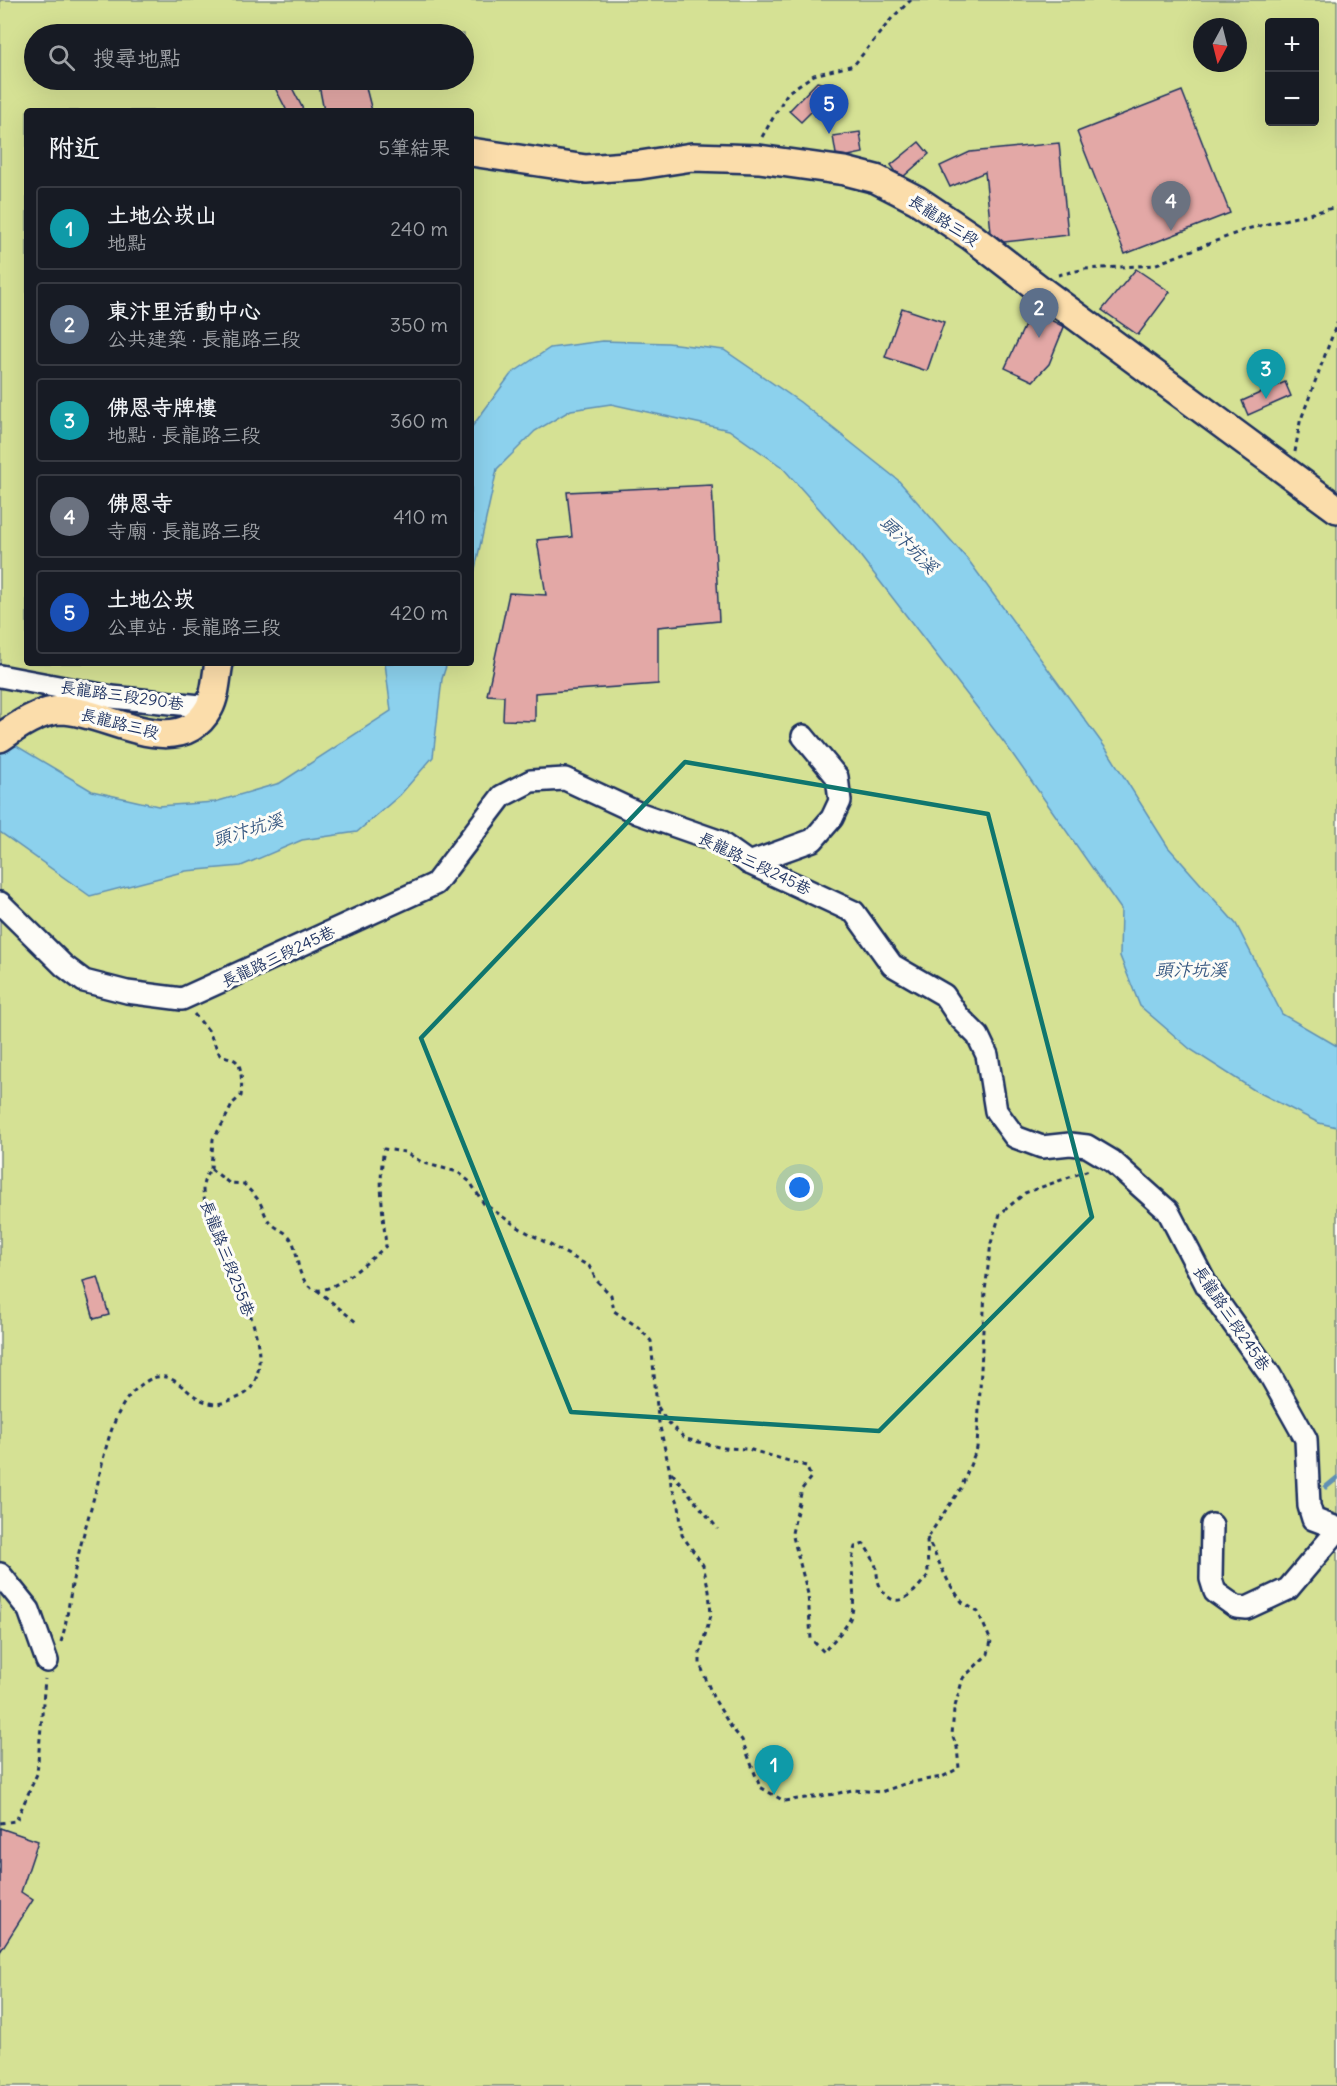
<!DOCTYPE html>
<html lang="zh-TW">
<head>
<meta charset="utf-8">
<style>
	:root { --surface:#171b24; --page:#242831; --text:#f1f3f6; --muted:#9ea1a6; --line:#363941; --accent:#0b8043 }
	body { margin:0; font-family:Delius,"LXGW WenKai TC",sans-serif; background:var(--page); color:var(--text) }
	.controls { position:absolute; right:18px; top:18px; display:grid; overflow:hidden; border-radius:6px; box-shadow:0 6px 24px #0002 }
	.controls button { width:54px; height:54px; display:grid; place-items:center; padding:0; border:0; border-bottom:2px solid var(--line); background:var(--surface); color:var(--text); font:30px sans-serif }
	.compass { position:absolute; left:1193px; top:18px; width:54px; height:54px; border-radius:50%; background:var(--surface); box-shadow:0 6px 24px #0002; rotate:187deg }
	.you { position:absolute; left:800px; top:1188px; width:21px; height:21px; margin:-15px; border:4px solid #fff; border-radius:50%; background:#1a73e8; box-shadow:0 0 0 9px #1a73e833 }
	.badge { display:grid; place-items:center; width:39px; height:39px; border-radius:50%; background:var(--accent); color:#fff; font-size:20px; font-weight:700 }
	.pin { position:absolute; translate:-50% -50px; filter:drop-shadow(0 2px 3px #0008) }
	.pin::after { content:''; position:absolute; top:32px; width:21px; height:18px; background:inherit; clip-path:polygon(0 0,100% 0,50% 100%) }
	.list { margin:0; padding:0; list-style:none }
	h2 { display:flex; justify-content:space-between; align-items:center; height:78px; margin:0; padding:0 24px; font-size:26px }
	h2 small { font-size:20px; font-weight:400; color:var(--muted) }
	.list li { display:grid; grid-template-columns:39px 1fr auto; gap:18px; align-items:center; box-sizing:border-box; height:84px; margin:0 12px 12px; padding:0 12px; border:2px solid var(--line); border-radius:6px }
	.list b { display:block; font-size:22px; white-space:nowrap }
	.list p { margin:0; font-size:20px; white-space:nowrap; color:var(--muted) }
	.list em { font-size:20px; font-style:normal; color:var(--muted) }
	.icon { flex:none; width:33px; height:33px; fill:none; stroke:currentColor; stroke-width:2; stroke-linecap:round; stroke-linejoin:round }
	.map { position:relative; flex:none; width:1337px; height:2086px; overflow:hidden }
	.search { position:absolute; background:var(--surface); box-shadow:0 6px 24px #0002; left:24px; top:24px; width:450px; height:66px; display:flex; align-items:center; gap:15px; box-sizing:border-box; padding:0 21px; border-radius:33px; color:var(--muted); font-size:22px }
	.panel { position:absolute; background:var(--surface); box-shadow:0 6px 24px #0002; left:24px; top:108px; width:450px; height:558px; border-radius:6px }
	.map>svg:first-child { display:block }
</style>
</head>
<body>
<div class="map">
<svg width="1337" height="2086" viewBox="0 0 1337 2086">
	<rect width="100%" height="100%" fill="#fdfcf7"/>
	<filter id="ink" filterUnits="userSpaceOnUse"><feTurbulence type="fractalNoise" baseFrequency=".0167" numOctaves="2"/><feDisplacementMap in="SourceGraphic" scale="12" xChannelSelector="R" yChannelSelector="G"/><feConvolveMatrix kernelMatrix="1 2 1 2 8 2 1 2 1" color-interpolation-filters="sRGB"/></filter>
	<g filter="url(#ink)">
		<!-- green -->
		<path fill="#d5e194" stroke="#788879" stroke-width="1.5" fill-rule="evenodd" d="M0,0H1337V2086H0ZM1270,22H1314V122H1270ZM1202,27H1238V63H1202ZM34,34H464V80H34ZM27,111H471V663H27Z"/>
		<!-- water -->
		<g fill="#8cd1ed" stroke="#5f90b4" stroke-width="1.5">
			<path d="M603,341L668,343L724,350L800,402L898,480L969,561L1107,750L1168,847L1236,924L1282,1014L1337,1046V1127L1319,1123L1254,1090L1190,1049L1140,1006L1120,956L1121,909L1009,749L855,549L782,467L729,430L611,404L571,410L535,431L497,469L471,587V428L511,374L550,348Z"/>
			<path d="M385,663H447L442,679L433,757L400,795L357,832L302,840L241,866L186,871L90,896L0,832V736L92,791L158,806L215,802L280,783L391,711Z"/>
		</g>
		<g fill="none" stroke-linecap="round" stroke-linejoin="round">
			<!-- stream -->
			<path stroke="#5f90b4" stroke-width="5" d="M1326,1487L1337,1478"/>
		</g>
		<!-- building -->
		<g fill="#e3a8a6" stroke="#1b2f5e" stroke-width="1.5">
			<path d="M271,80H288L304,111H287Z"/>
			<path d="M318,80H364L372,111H324Z"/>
			<path d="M817,82L845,89L837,116L813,110L801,122L789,111Z"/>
			<path d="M1182,91L1230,213L1125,254L1077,132Z"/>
			<path d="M860,132L863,153L848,156L836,154L833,136Z"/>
			<path d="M919,142L929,154L904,176L896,172L891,165Z"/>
			<path d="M1059,143L1068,235L1004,242L991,232L985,172L950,187L940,166L970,152Z"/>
			<path d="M1136,269L1170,292L1138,335L1102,310Z"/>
			<path d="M902,308L944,322L927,371L885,357Z"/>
			<path d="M1032,310L1064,327L1049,364L1033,381L1005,368Z"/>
			<path d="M1285,382L1291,396L1248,415L1242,401Z"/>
			<path d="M712,485L719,621L658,627V684L535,693V721L503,720L504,696L487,695L509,593L546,595L537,540L572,537L567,492Z"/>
			<path d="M98,1277L109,1315L94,1319L83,1281Z"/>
			<path d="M0,1828L38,1841L21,1892L33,1900L0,1952Z"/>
		</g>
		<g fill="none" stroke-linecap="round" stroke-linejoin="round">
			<defs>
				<g id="minor">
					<path d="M0,676L112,697L210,707"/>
					<path d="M749,863L813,840L832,818L840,801L837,777L803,736"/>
					<path d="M0,903L64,966L84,981L127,992L182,999L435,884L502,796L531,781L565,779L638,813L718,841L749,863L854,912L892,965L944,995L958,1016L978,1036L987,1055L996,1111L1015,1137L1042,1147L1070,1144L1087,1146L1112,1161L1168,1211L1208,1288L1270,1375L1306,1439L1309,1506L1313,1519L1337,1528"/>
					<path d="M1212,1525L1211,1579L1215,1592L1236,1607L1247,1608L1288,1589L1337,1531"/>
					<path d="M0,1574L29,1610L47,1661"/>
				</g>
				<g id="major">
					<path d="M471,152L586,169L640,165L692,157L759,159L845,171L876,179L917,200L972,237L1038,288L1337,509"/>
					<path d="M0,738C17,726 40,710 62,710C107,711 178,764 209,708C216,695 216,677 219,663"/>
				</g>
			</defs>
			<!-- minor casing -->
			<use href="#minor" stroke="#1b2f5e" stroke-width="26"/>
			<!-- major casing -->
			<use href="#major" stroke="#1b2f5e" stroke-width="32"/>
			<!-- path -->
			<g stroke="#1b2f5e" stroke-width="3" stroke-dasharray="4.5 4.5" stroke-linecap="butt">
				<path d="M762,137L788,92L814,75L854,65L892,18L911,0"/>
				<path d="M1058,275L1085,269L1154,265L1247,229L1337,207"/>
				<path d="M1295,452L1300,422L1337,323"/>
				<path d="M194,1014L208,1030L220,1055C226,1057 236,1058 239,1065C242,1072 242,1088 241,1096L233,1103L223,1123L213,1139L211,1169"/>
				<path d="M211,1169L229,1183L244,1184C249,1190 255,1195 259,1201C264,1209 265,1219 273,1225C279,1230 287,1232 291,1239C298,1250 296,1267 303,1278C306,1284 310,1289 317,1290C333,1293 374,1257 386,1246C383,1214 378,1181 384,1149L405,1152L423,1163L458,1172L470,1182L484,1204L521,1229L589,1266L597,1281L611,1295L614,1311L638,1327L651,1341L658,1418L670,1472L671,1485L679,1505L682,1535L703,1565L709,1591L711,1615L700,1652V1664L713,1697L731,1727L742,1740L760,1787L784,1801L835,1794L852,1790L881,1792L907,1783L942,1777L959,1768L957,1747L952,1735L954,1710L963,1678L988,1654L991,1641L978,1612L962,1602L949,1583L927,1538"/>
				<path d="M317,1290L356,1322"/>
				<path d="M658,1407L667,1422L686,1439L723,1448L748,1449L806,1466L811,1477L802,1489L792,1533L808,1594L811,1639L824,1652C832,1641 849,1627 852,1613C857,1591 848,1568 855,1547L864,1544C867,1549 871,1555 874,1561C878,1569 876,1581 881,1588C897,1616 917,1589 928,1575L927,1538L961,1488L977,1448L985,1291L991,1243L1000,1214L1025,1193L1089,1170"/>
				<path d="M672,1473L718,1529"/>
				<path d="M61,1642C68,1619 69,1597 74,1575C80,1543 90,1513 98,1482C104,1455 112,1414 132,1393C173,1352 180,1400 215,1404C222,1404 230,1400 237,1398C248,1394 254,1386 257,1375C269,1336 226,1258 212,1220C208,1210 203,1199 203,1189C203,1181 206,1175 211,1169"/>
				<path d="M0,1823L16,1821L37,1774L45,1679"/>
			</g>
			<!-- minor -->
			<use href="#minor" stroke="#fdfcf7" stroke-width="21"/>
			<!-- major -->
			<use href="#major" stroke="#fbddab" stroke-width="27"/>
		</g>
	</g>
	<!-- marked area -->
	<path fill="none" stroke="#0f766e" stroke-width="4.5" stroke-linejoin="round" d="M685,762L988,814L1092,1217L879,1431L571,1412L421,1038Z"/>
	<g text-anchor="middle" stroke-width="6" stroke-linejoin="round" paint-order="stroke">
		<!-- street labels -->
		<g font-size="16" fill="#1b2f5e" stroke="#fdfcf7">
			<text transform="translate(944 220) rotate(33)" y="6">長龍路三段</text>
			<text transform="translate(122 695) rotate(8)" y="6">長龍路三段290巷</text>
			<text transform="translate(120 723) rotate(14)" y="6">長龍路三段</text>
			<text transform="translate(755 863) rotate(26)" y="6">長龍路三段245巷</text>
			<text transform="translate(278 956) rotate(-25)" y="6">長龍路三段245巷</text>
			<text transform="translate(228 1258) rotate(69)" y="6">長龍路三段255巷</text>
			<text transform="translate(1232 1318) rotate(56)" y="6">長龍路三段245巷</text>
		</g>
		<!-- water labels -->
		<g font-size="18" font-style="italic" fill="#375882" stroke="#fdfcf7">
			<text transform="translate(909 545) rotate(45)" y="6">頭汴坑溪</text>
			<text transform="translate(248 830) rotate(-17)" y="6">頭汴坑溪</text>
			<text x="1191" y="976">頭汴坑溪</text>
		</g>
	</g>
</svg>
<div class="controls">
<button>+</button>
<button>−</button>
</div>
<svg class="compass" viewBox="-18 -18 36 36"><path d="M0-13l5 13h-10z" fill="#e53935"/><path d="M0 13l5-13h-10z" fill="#9ea1a6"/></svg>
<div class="you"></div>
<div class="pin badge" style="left:774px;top:1795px;background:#0f9aa8">1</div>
<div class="pin badge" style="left:1039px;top:338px;background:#5c6f8a">2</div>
<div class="pin badge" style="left:1266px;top:399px;background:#0f9aa8">3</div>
<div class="pin badge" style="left:1171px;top:231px;background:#6b7280">4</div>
<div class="pin badge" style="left:829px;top:134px;background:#1a4fb4">5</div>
<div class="search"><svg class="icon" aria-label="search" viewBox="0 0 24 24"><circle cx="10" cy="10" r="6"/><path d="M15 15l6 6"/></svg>搜尋地點</div>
<section class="panel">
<h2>附近<small>5筆結果</small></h2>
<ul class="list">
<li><span class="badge" style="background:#0f9aa8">1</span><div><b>土地公崁山</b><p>地點</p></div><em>240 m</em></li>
<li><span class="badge" style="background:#5c6f8a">2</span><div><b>東汴里活動中心</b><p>公共建築 · 長龍路三段</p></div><em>350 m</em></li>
<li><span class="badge" style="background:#0f9aa8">3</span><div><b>佛恩寺牌樓</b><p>地點 · 長龍路三段</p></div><em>360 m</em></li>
<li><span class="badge" style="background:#6b7280">4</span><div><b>佛恩寺</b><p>寺廟 · 長龍路三段</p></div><em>410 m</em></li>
<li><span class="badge" style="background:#1a4fb4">5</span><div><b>土地公崁</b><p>公車站 · 長龍路三段</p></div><em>420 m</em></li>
</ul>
</section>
</div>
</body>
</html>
